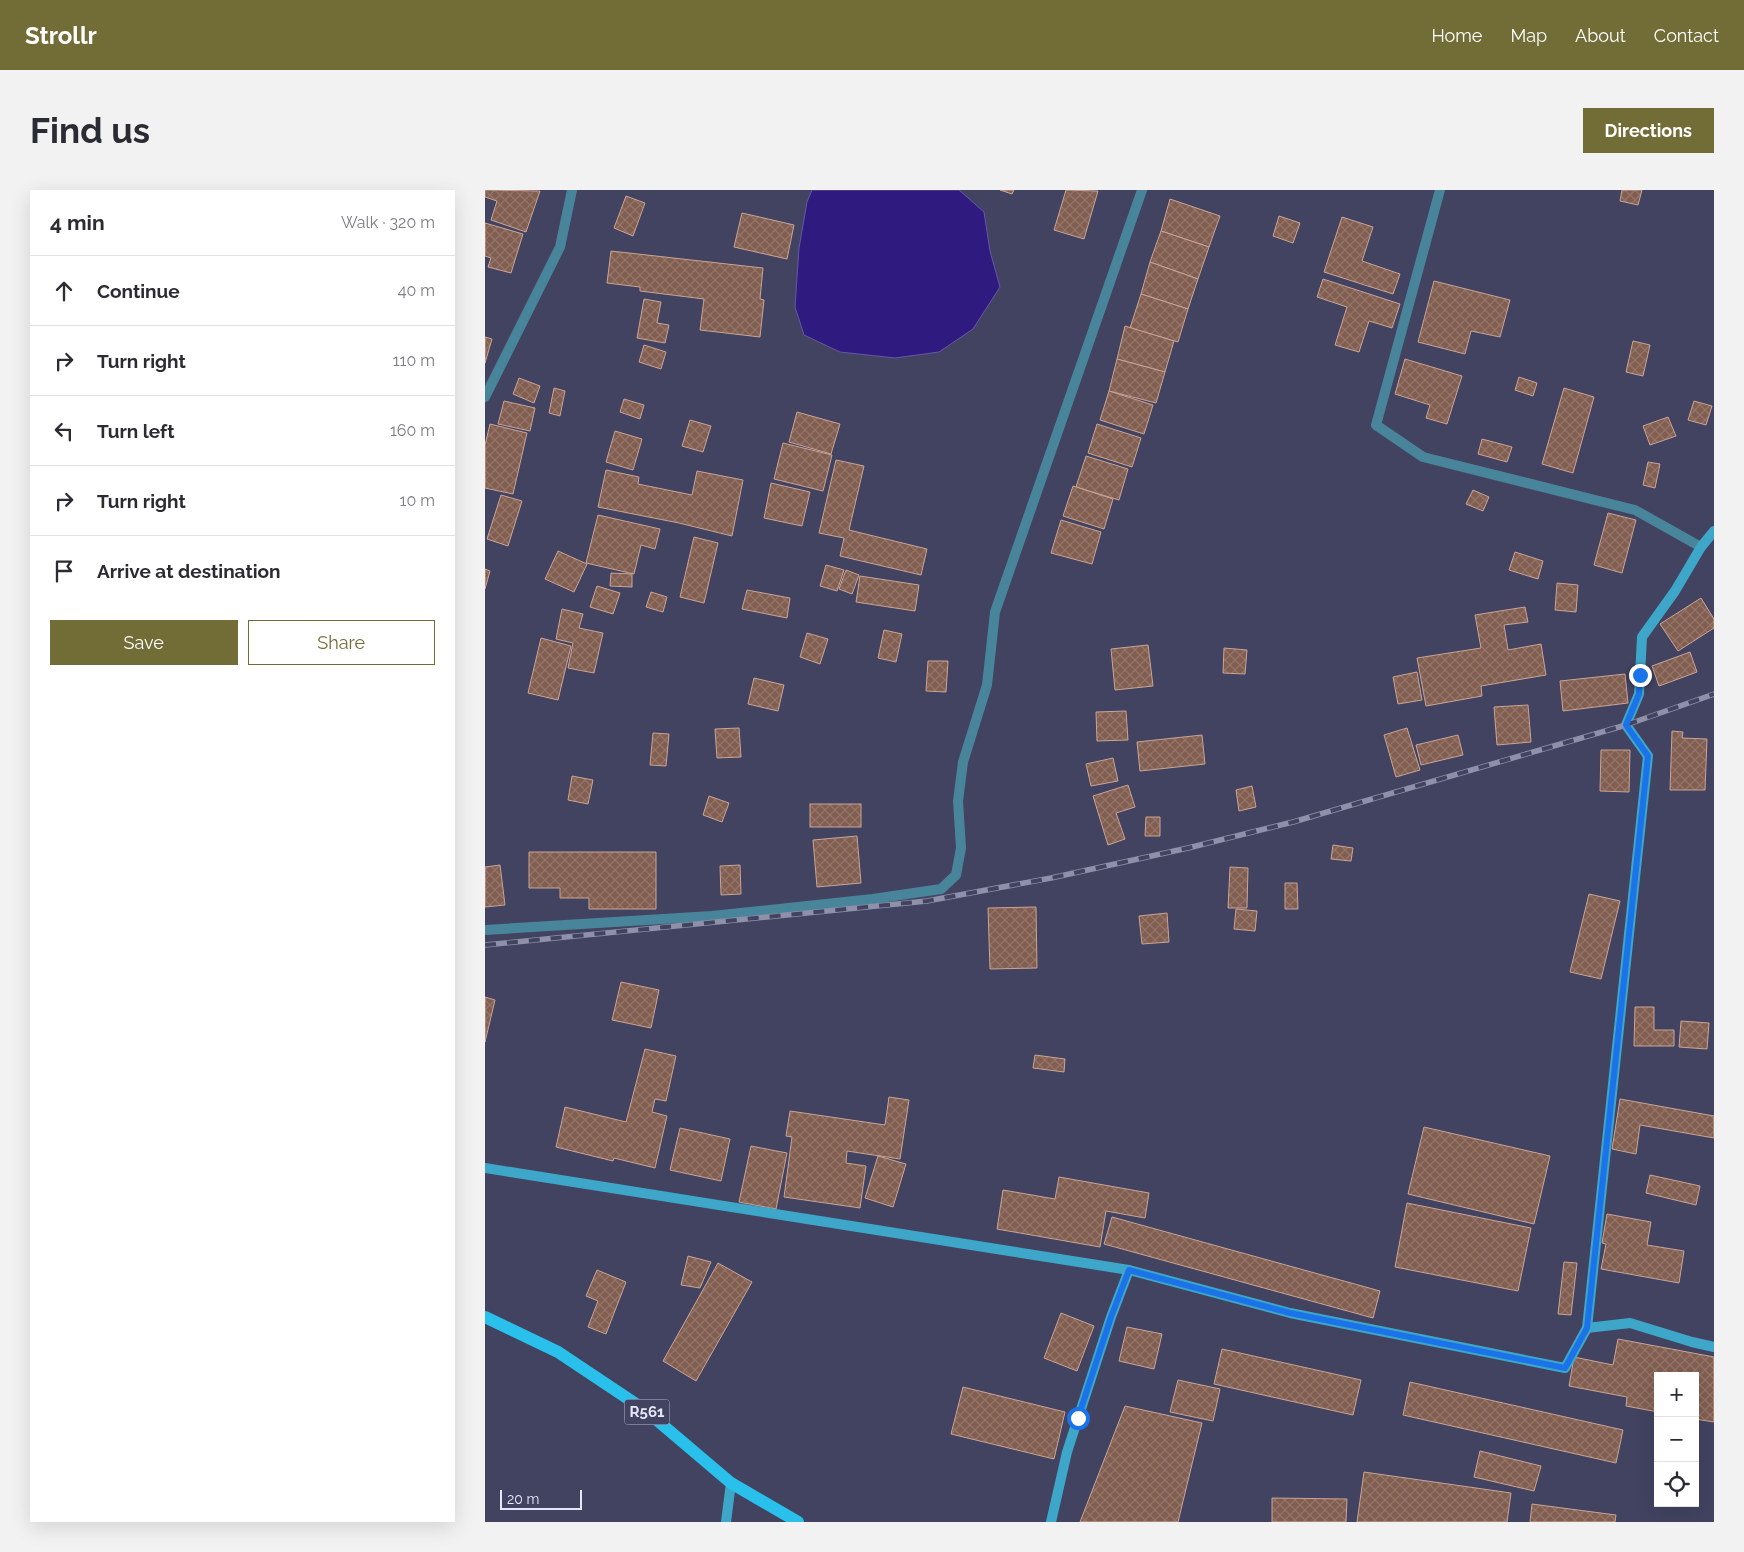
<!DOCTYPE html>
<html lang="en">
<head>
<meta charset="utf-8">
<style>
	:root { --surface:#fff; --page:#f2f2f3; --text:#2b2b33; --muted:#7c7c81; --line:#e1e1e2; --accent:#726c37 }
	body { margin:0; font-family:Raleway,sans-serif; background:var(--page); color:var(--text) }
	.controls { position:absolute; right:15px; bottom:15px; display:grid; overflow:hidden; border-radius:0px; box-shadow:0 5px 20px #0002 }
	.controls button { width:45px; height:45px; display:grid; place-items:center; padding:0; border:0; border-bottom:1px solid var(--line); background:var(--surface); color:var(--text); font:25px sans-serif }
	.scale { position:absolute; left:15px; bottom:12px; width:82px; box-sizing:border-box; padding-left:5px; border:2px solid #e6e7fa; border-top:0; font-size:14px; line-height:18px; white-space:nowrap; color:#e6e7fa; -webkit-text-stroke:4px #424361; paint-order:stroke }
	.stop { position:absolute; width:15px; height:15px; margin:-11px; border:4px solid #1a73e8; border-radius:50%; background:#fff }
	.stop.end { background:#1a73e8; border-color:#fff; box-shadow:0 1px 5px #0008 }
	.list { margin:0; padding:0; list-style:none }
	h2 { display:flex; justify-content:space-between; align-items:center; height:65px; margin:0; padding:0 20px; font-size:21px }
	h2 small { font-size:16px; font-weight:400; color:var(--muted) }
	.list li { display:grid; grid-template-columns:32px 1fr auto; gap:15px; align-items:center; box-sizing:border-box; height:70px; padding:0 20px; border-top:1px solid var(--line) }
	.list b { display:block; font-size:19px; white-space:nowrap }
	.list em { font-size:16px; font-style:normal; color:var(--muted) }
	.actions { display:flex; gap:10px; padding:15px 20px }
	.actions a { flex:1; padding:11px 0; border:1px solid var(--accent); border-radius:0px; text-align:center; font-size:18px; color:var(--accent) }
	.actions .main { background:var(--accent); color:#fff }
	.icon { flex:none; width:28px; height:28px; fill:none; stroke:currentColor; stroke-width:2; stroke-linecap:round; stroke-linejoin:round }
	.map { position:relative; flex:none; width:1229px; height:1332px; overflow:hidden; border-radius:0px }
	header { display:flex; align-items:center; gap:30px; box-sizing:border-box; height:70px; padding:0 25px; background:var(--accent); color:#fff }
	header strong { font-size:24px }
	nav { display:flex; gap:28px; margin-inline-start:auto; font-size:18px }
	.intro { display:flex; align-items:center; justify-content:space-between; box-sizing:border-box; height:120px; padding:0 30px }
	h1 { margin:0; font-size:35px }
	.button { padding:12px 22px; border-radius:0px; background:var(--accent); color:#fff; font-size:18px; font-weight:700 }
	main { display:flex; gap:30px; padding:0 30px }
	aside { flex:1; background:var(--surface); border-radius:0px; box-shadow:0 5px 20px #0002 }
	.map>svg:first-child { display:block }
</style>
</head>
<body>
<header>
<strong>Strollr</strong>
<nav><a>Home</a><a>Map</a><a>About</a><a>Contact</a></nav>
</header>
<div class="intro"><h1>Find us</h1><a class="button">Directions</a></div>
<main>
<aside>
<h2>4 min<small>Walk · 320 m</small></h2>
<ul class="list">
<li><svg class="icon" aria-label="ahead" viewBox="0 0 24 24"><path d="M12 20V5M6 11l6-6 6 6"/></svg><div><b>Continue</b></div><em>40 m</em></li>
<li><svg class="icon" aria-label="right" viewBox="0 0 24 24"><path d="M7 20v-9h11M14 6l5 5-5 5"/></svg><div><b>Turn right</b></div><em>110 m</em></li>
<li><svg class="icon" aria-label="left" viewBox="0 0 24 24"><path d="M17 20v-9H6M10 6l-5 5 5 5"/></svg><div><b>Turn left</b></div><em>160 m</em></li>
<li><svg class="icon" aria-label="right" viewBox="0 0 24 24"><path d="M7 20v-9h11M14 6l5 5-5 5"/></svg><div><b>Turn right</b></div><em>10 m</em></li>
<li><svg class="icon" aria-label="arrive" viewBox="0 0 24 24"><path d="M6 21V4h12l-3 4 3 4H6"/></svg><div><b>Arrive at destination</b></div></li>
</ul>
<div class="actions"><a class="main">Save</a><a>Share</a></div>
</aside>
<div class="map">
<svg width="1229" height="1332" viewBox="0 0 1229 1332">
	<defs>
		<pattern id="building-cross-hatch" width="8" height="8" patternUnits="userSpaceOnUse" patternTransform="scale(1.25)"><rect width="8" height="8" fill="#815e50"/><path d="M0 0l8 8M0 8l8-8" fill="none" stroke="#93756a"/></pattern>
	</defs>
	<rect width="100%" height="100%" fill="#424361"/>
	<!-- water -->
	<path fill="#2f1b7f" stroke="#6658a4" d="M327,0H474L499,22L505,61L515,97L488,139L454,162L410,168L355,162L319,145L310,117L314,58L322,12Z"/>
	<!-- building -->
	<g fill="url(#building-cross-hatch)" stroke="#cba495">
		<path d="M0,0L55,1L41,42L6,30L12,11L0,7Z"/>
		<path d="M515,0H529L527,4Z"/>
		<path d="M581,0L613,1L599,49L569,40Z"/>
		<path d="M1137,0H1157L1153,15L1135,11Z"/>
		<path d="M141,6L160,13L148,46L129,38Z"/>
		<path d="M685,9L735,26L724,57L676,41Z"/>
		<path d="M257,23L309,35L302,69L249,57Z"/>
		<path d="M794,26L815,33L808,53L788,46Z"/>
		<path d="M857,27L888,37L877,71L915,84L908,104L839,82Z"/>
		<path d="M0,33L38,44L26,83L3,77L6,68L0,66Z"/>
		<path d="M676,41L724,57L713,89L665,72Z"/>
		<path d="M126,61L278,78L275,109L279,110L275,147L215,140L219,109L155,101V97L122,93Z"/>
		<path d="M665,72L713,89L703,119L656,104Z"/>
		<path d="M838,89L915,114L907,138L884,131L874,162L850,155L862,117L832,107Z"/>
		<path d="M949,91L1025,110L1015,147L986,141L980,164L933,152Z"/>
		<path d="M656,104L703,119L693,152L645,138Z"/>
		<path d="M159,109L176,112L172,133L184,135L180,153L152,148Z"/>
		<path d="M640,136L689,151L680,182L632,169Z"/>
		<path d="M0,147L7,149L0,173Z"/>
		<path d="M1148,151L1165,155L1158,186L1141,182Z"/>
		<path d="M159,155L181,162L176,179L154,172Z"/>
		<path d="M632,169L680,182L671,213L624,201Z"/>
		<path d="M920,169L977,186L962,234L941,228L945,215L910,204Z"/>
		<path d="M1034,187L1052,193L1048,206L1030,200Z"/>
		<path d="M34,188L55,196L49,213L28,204Z"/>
		<path d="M69,198L80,201L75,226L64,223Z"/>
		<path d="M1079,198L1109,207L1088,283L1057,274Z"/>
		<path d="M624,201L668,215L659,244L615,230Z"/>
		<path d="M139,209L159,215L155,229L135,222Z"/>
		<path d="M19,211L50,218L45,241L13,234Z"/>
		<path d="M1209,211L1227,216L1221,235L1203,230Z"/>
		<path d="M312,222L355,234L346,264L304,252Z"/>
		<path d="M1183,227L1191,246L1165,255L1158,236Z"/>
		<path d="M205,230L226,236L218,262L197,256Z"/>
		<path d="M5,234L42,243L28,304L0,298V255Z"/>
		<path d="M612,234L656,248L647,277L603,263Z"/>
		<path d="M130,241L157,249L148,280L121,272Z"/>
		<path d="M997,249L1027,257L1022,272L993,264Z"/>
		<path d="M298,253L347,265L338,301L289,289Z"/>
		<path d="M601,266L643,279L634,310L591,297Z"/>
		<path d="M351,270L379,276L364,340L442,359L436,385L355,366L359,348L334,343Z"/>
		<path d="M1163,272L1175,274L1170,298L1158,295Z"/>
		<path d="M121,280L154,287L153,294L207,305L212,281L258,290L247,346L194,333L113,317Z"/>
		<path d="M286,293L325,302L317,336L279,328Z"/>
		<path d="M588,296L628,309L619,339L578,326Z"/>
		<path d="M988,300L1004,307L998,321L981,314Z"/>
		<path d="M16,305L37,311L23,356L2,349Z"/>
		<path d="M1123,323L1151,330L1137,383L1109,375Z"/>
		<path d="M113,325L175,339L170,359L156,355L149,384L101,373Z"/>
		<path d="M576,330L616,342L607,374L566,363Z"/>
		<path d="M209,347L233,353L219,413L195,407Z"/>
		<path d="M73,361L102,374L89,402L60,389Z"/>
		<path d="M1030,362L1058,371L1053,389L1024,380Z"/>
		<path d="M341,375L359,380L352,401L335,396Z"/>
		<path d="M0,379L5,381L0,399Z"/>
		<path d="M361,380L374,385L367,404L354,399Z"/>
		<path d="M126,383L147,384V397L125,396Z"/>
		<path d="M375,386L434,395L430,421L371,412Z"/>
		<path d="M1072,393L1093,395L1091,422L1070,420Z"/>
		<path d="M112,396L135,403L128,424L105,417Z"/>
		<path d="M262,400L305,408L302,428L257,419Z"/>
		<path d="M166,402L182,407L178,422L161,417Z"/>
		<path d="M1216,408L1229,429V438L1193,461L1175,434Z"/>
		<path d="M1040,417L1043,432L1019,435L1023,460L1056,454L1061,485L996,496L997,506L941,516L932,468L996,458L990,425Z"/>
		<path d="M77,419L98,424L94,438L118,443L109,483L83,478L88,453L71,449Z"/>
		<path d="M399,440L417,444L411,472L393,468Z"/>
		<path d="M322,443L343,449L335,474L315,467Z"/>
		<path d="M56,448L86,456L73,510L43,503Z"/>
		<path d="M663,455L668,496L630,500L626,459Z"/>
		<path d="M739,458L762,460L760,484L738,483Z"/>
		<path d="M1205,462L1212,482L1174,496L1167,476Z"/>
		<path d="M443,471H463L461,502L441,501Z"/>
		<path d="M932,482L937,510L913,514L908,487Z"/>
		<path d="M1140,484L1143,513L1078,521L1075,491Z"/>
		<path d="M269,488L299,495L293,521L263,514Z"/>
		<path d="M1043,515L1046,552L1012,555L1009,517Z"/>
		<path d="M641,521L643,550L612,551L611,522Z"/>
		<path d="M254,538L256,567L232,568L230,539Z"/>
		<path d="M922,538L935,580L911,587L899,545Z"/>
		<path d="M1187,541L1198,542L1197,548L1222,549L1220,600H1185Z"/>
		<path d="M168,543L184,544L181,576L165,575Z"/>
		<path d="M717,545L720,574L655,581L652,552Z"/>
		<path d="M973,545L978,565L936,575L931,555Z"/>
		<path d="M1116,560H1145L1144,602L1115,601Z"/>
		<path d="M628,568L633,591L606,596L601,574Z"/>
		<path d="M87,586L108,590L103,614L83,610Z"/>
		<path d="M643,595L650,617L631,623L640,649L623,655L608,606Z"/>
		<path d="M767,596L771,617L754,621L751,600Z"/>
		<path d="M224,606L244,613L237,632L218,625Z"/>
		<rect x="325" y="614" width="51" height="23"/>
		<path d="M661,627H675V646H660Z"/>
		<path d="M372,646L376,693L332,697L328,650Z"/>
		<path d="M848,655L868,658L866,671L846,669Z"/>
		<path d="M44,662H171V719H104V708H75V698H44Z"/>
		<path d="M15,675L20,715L0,717V677Z"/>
		<path d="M255,675L256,704L236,705L235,676Z"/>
		<path d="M745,677L763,678L762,718H743Z"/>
		<path d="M800,693H812L813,719H800Z"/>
		<path d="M1104,704L1135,711L1116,789L1085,782Z"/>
		<path d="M551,717L552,778L505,779L503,718Z"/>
		<path d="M751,719L772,721L770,741L749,739Z"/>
		<path d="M682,723L684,752L657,754L654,726Z"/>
		<path d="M136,792L174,800L166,838L127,830Z"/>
		<path d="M0,807L10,810L0,852Z"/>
		<path d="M1150,817H1169V840H1189V856H1149Z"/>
		<path d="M1196,831L1224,833L1222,859L1194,857Z"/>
		<path d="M160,859L191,866L181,911L170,909L167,922L182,926L170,978L129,968L128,971L71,957L80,917L141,932Z"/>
		<path d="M550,865L580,869L579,882L548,878Z"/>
		<path d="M404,907L424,910L415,969L362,961L361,973L381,976L375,1018L299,1007L307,947L301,946L305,921L400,935Z"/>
		<path d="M1135,909L1229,926V948L1155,935L1151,964L1127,959Z"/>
		<path d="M939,937L1065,966L1049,1034L923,1004Z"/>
		<path d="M195,938L245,949L236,991L185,980Z"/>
		<path d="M266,956L302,963L291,1019L254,1012Z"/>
		<path d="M393,966L421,974L408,1017L380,1008Z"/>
		<path d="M1165,985L1215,996L1211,1015L1161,1003Z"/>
		<path d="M574,987L664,1003L660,1028L621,1021L615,1057L512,1039L518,1000L570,1009Z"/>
		<path d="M922,1013L1046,1038L1033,1101L910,1077Z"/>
		<path d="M1122,1024L1166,1032L1162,1055L1199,1061L1194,1093L1116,1079L1121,1054L1117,1053Z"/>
		<path d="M627,1027L895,1101L888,1128L619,1054Z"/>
		<path d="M203,1066L226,1072L215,1098L196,1095Z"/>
		<path d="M1079,1072L1092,1073L1086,1125L1073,1124Z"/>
		<path d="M233,1073L267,1092L211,1191L178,1171Z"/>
		<path d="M112,1080L141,1092L121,1144L103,1137L113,1111L101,1106Z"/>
		<path d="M576,1123L609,1136L592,1181L559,1168Z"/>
		<path d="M642,1137L677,1144L669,1179L634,1171Z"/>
		<path d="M1133,1149L1229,1167V1232L1210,1229V1186H1173V1222L1141,1216L1142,1207L1084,1196L1089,1167L1128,1175Z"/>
		<path d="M737,1159L876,1190L868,1225L729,1194Z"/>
		<path d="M693,1190L735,1199L728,1231L685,1222Z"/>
		<path d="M925,1192L1138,1240L1131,1273L918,1225Z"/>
		<path d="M478,1197L580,1222L569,1269L466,1244Z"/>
		<path d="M640,1216L717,1233L693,1332H595Z"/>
		<path d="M995,1261L1056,1276L1049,1301L989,1287Z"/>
		<path d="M879,1282L1026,1303L1022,1332H872Z"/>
		<path d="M787,1308L862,1309L861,1332H787Z"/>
		<path d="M1047,1314L1131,1325L1130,1332H1045Z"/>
	</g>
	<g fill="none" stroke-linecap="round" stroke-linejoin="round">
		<!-- street -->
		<g stroke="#49859a" stroke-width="10">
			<path d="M955,0L891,235L938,267L1150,320L1216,357"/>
			<path d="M0,207L75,57L87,0"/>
			<path d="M0,740L227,726L388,709L456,699L471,685L476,658L473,611L478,572L502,495L510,422L657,0"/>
		</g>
		<!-- secondary -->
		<g stroke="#3ea6c8" stroke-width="10">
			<path d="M0,978L644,1080L805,1123L1080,1178L1102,1138L1163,566L1141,535L1154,504L1157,447L1190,401L1216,357L1229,341"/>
			<path d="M1102,1138L1145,1133L1207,1152L1229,1157"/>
			<path d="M241,1332L246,1293"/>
			<path d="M566,1332L582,1262L626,1127L644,1080"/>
		</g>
		<!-- primary -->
		<path stroke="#29c0eb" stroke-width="12" d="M0,1127L73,1162L160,1220L246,1293L313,1332"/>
		<defs>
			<path id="rail" d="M0,755L442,711L566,688L703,658L808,632L1141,535L1229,504"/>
		</defs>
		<!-- rail casing -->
		<use href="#rail" stroke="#8f90a9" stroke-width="5.5"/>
		<!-- rail -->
		<use href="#rail" stroke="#424361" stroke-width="4" stroke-dasharray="11" stroke-linecap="butt"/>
	</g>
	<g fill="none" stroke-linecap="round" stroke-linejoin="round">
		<!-- route -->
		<path stroke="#1a73e8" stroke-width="6" d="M593,1228L626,1127L644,1080L805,1123L1080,1178L1102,1138L1163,566L1141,535L1154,504L1155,485"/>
	</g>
	<g text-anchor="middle" stroke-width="4.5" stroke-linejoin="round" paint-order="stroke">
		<!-- shield labels -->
		<rect fill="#424361" stroke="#b5b6cc" stroke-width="1" x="139.5" y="1209.5" width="45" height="25" rx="4"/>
		<g font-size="15" font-weight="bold" fill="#e6e7fa">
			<text x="162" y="1227">R561</text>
		</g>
	</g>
</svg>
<div class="controls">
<button>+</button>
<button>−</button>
<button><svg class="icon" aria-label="locate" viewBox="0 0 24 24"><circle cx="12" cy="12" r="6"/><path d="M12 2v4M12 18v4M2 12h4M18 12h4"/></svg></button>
</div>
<div class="scale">20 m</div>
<div class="stop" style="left:593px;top:1228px"></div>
<div class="stop end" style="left:1155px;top:485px"></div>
</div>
</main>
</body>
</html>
